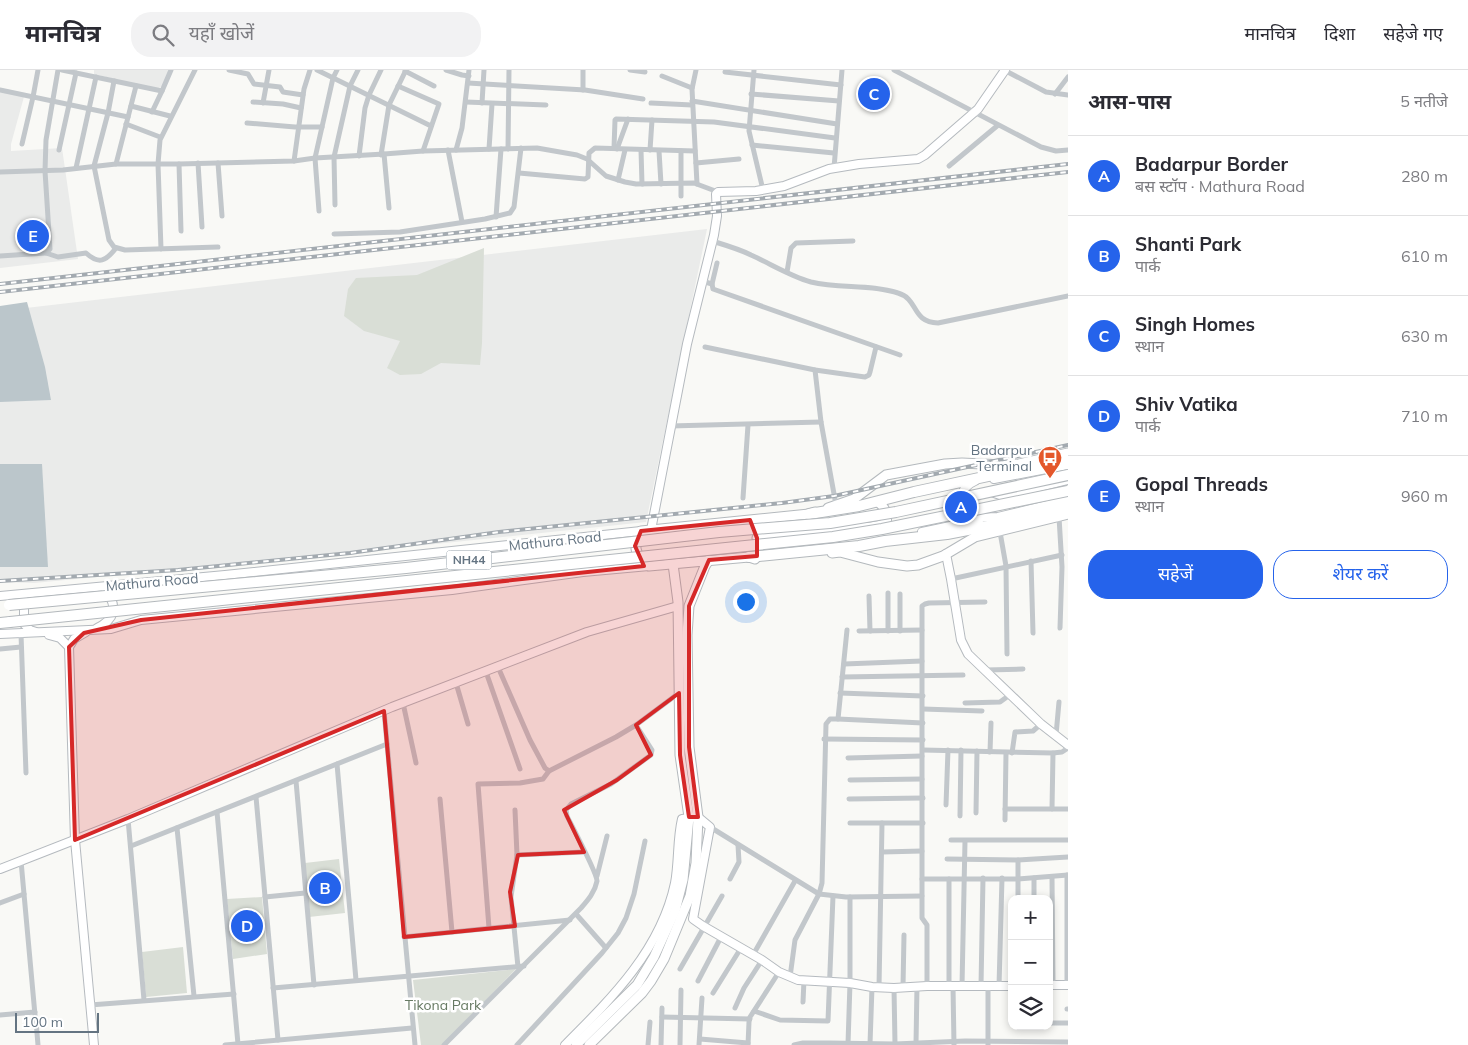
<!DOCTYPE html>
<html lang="hi">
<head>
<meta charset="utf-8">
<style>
	:root { --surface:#fff; --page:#f2f2f3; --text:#2b2b33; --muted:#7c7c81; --line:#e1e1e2; --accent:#2563eb }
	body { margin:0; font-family:Mulish,"Noto Sans Devanagari",sans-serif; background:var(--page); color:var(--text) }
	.controls { position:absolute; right:15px; bottom:15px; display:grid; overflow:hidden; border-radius:10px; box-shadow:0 2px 8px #0003 }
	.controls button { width:45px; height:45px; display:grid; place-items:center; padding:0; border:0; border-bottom:1px solid var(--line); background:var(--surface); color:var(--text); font:25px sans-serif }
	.scale { position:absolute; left:15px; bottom:12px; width:84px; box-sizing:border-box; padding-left:5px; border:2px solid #647482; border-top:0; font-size:14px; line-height:18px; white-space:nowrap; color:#647482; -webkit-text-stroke:4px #fff; paint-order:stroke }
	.you { position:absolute; left:745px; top:531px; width:18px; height:18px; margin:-12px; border:4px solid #fff; border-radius:50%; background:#1a73e8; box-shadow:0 0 0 8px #1a73e833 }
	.badge { display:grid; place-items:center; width:32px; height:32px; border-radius:50%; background:var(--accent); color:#fff; font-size:16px; font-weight:700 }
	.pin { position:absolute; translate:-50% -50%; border:2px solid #fff; box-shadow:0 1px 5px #0006 }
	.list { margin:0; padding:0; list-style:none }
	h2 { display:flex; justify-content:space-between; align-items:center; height:65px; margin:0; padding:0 20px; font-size:21px }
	h2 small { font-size:16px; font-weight:400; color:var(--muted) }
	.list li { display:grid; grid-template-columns:32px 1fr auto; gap:15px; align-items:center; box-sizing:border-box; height:80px; padding:0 20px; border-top:1px solid var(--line) }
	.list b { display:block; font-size:19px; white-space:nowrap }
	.list p { margin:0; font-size:16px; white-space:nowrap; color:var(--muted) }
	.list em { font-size:16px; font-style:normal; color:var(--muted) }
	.actions { display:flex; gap:10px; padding:15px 20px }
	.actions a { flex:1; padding:11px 0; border:1px solid var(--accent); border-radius:20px; text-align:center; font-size:18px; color:var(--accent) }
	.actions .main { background:var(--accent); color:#fff }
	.icon { flex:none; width:28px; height:28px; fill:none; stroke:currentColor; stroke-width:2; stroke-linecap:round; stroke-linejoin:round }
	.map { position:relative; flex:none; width:1068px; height:975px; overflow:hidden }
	header { display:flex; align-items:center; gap:30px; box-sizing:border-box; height:70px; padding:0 25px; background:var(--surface); border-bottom:1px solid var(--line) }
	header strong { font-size:24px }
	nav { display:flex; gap:28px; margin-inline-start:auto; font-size:18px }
	.search { width:350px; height:45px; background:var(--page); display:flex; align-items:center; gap:12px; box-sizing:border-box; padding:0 18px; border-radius:20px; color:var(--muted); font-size:19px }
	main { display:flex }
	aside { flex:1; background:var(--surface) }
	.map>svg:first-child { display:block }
</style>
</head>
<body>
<header>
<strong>मानचित्र</strong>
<div class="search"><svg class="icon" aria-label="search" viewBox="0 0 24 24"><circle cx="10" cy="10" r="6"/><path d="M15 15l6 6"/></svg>यहाँ खोजें</div>
<nav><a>मानचित्र</a><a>दिशा</a><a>सहेजे गए</a></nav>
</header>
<main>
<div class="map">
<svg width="1068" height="975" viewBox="0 0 1068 975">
	<rect width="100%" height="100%" fill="#f9f9f6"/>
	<!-- built -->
	<g fill="#eaebea">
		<path d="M94,0H169L164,15L157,19L94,4Z"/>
		<path d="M0,18L25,23L11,74V81L62,78L78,189L0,198Z"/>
		<path d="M707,159L646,452L310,487L34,513L0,512V241Z"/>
	</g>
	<!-- green -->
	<g fill="#d9ded6">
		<path d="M484,178L482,273L480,295L441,293L421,304L400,305L387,298L400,271L364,261L344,246L348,219L356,208L417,205Z"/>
		<path d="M339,789L345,843L309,847L305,793Z"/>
		<path d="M262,827L267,884L233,889L227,829Z"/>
		<path d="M183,877L187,923L146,927L142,882Z"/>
		<path d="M516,899L442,975H421L413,910Z"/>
	</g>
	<!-- water -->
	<g fill="#bbc6cb">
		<path d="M27,232L45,297L51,330L0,332V236Z"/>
		<path d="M0,394H42L48,497H0Z"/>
	</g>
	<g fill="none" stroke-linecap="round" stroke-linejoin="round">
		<defs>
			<g id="secondary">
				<path d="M994,409L1068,395"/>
				<path d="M975,411C958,418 957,438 972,448L998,447L1068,430"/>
				<path d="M991,422L1003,426L1068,410"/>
				<path d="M651,460L687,274L714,165L717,146L716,124L718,122L756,121L784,116L829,99L859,94L918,89L925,85L978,39L1005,0"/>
				<path d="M922,462L979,450"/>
				<path d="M946,484L951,509L961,570L968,584L1041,654L1068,675"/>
				<path d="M0,526L225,505L641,461"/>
				<path d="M24,530V554L30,560L36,562"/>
				<path d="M97,558C114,550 119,537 106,522"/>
				<path d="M86,562L74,569L69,577L75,770L94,975"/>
				<path d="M0,564L111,559L141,550L452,520L583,502L649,496"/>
				<path d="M49,565L60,568L69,577"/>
				<path d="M0,799L128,749L392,637L587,562L678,536"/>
				<path d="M1049,915H1068"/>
				<path d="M565,975C611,929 661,880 675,813C679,792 677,770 682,749L698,747L710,757L693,849L703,856L762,890L779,902L798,910L850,913L872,917L894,918L927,916H1012"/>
			</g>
			<g id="primary">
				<path d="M828,438L854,429L886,405L945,394L962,393L1003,395L1019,394L1068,383"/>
				<path d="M757,468C785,463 812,459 840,457C855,456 872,460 886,453C888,444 886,438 878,432"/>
				<path d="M832,483L840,482L878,492L907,496L918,495L943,486L975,467L1068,444"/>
				<path d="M755,489L749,487L649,496C635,487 632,475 641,461L809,444L815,442"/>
				<path d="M576,975L637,915L654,887L675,841L683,810L689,747L680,685L678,532L673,494"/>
				<path d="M589,975L642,923L651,911L664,889L690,826L696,793L698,747L689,677L687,565L689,536L705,496L709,490"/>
			</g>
			<g id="highway">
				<path d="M809,444L859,436L914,422L1068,389"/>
				<path d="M749,487L859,476L885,471L947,464L1014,451L1068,438"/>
				<path d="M0,553L10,552"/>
			</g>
		</defs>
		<!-- secondary casing -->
		<use href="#secondary" stroke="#b5babf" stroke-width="10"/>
		<!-- primary casing -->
		<use href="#primary" stroke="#b4b9bd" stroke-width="11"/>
		<!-- highway casing -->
		<use href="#highway" stroke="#b3b8bc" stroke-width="12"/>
		<!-- street -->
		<g stroke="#c2c7cb" stroke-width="5">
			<path d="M62,0L162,21L171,0"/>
			<path d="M229,0L248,4L254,14L280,17L283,22L303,25"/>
			<path d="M317,0L431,56"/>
			<path d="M446,0L462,5L469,6"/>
			<path d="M630,0L645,2"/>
			<path d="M696,0L692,19L697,114"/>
			<path d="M754,0L749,61L763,120"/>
			<path d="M894,0L1041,77L1056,81L1068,80"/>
			<path d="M1004,0L1046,22L1068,25"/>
			<path d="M405,1L434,16"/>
			<path d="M725,2L841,15"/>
			<path d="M662,6L692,18"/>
			<path d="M114,11L108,43L94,96L109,170L114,177L125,180L218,177"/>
			<path d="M468,13L585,20L643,29"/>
			<path d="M398,16L439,34L423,81"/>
			<path d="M0,20L128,47"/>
			<path d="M583,20V0"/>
			<path d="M751,24L839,31"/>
			<path d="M1055,24L1068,7"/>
			<path d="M692,31L837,54"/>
			<path d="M253,32L283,34L301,38"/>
			<path d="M466,32L546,35"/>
			<path d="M263,33L269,0"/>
			<path d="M482,33L484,0"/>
			<path d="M651,33L692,35"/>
			<path d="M131,36L170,46"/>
			<path d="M152,42L162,21"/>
			<path d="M247,53L295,57H322"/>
			<path d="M126,54L160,67"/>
			<path d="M22,74L33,27L38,0"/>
			<path d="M752,75L834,83"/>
			<path d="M614,78L615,50L616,49L714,52L835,68"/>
			<path d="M489,79L492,34"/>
			<path d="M508,79L509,0"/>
			<path d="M617,79L628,49"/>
			<path d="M59,80L76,3"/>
			<path d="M448,80L462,152"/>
			<path d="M456,80L462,58L469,0"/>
			<path d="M641,80L642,114"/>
			<path d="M650,80L652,50"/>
			<path d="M659,81L661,114"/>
			<path d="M384,84L389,138"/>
			<path d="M381,85L389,35L406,0"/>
			<path d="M359,86L365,38L369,25L381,0"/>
			<path d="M294,91L304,19L310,0"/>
			<path d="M198,93L202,157"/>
			<path d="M218,93L222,146"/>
			<path d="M696,93L739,89"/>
			<path d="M116,94H179L294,91L315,88L384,84L423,81L537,78L577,85L587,89L606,106L625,112L636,114L694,113L718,122"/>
			<path d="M179,94L181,161"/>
			<path d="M949,96L997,56"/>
			<path d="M76,98L96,7"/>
			<path d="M834,98L842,0"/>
			<path d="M0,102L63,100L116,94L136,16"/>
			<path d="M519,103L585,109L588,107L589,83L595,78L695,81"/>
			<path d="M618,110L625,80"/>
			<path d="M681,126V81"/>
			<path d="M335,135L334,87L350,16L358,0"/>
			<path d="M319,141L315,88L333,8L337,0"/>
			<path d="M496,147L501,79"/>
			<path d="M334,164L400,162L485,149L510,143L514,137L521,78"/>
			<path d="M712,171C725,175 739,179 751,185C771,194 790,206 811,212C839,219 870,214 898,223C919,229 911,252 938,253L1068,226"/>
			<path d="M161,179L158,94L160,70L195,0"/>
			<path d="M46,183L58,187L86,183C99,195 106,191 116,178"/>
			<path d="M0,186L46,183L50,179L45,101L46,70L58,0"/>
			<path d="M787,202L791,178L796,173L853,171"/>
			<path d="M702,211L712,214L713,219L900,285"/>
			<path d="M712,214L717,193"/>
			<path d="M705,277L815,300L865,307L869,305L870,302L876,277"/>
			<path d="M815,300L821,352L836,435"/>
			<path d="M670,356L821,352"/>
			<path d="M743,428L748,355"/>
			<path d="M1059,447L1062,497L1060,558"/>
			<path d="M1000,462L1006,496L1007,584"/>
			<path d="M1031,491L1033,563"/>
			<path d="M951,509L1062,485"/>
			<path d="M869,526L870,561"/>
			<path d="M859,561L922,560"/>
			<path d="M888,561V523"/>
			<path d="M900,561V524"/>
			<path d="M21,564L26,703"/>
			<path d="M0,579L21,577"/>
			<path d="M844,594L922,591"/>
			<path d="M498,597L530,670L545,698L549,701L616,667L636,655L679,623"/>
			<path d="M986,600L1023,599"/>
			<path d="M486,602L520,699"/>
			<path d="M842,607L963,605"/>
			<path d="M456,613L468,654"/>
			<path d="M840,623L923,626"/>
			<path d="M403,633L416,693"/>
			<path d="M965,633L1000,632L1011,624"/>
			<path d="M923,639L982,641"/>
			<path d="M384,641L415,975"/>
			<path d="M838,649L847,560"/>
			<path d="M1056,665L1059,632"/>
			<path d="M824,669L923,670"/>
			<path d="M923,680L1053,683L1062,682L1068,678"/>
			<path d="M990,682L991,653"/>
			<path d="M1012,683L1015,662L1033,661L1041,654"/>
			<path d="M848,688L922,686"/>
			<path d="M337,694L356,910"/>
			<path d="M850,710L922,709"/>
			<path d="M296,711L314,915"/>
			<path d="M256,727L278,970"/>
			<path d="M440,729L452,862"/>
			<path d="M849,729L923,728"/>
			<path d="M946,735L948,680"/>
			<path d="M1005,739H1068"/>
			<path d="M1052,739L1053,683"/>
			<path d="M515,740L517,785L511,827L518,897"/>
			<path d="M217,742L238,974"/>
			<path d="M976,743L977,681"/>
			<path d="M960,746L961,680"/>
			<path d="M128,749L144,930"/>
			<path d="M1005,750L1006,683"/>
			<path d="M850,753H923"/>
			<path d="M710,757L819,824L846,827L922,826"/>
			<path d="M177,758L194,926"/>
			<path d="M951,770H1068"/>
			<path d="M131,776L387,674"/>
			<path d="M882,782L922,781"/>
			<path d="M517,785L584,782"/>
			<path d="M947,789L1018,790L1068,787"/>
			<path d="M21,791L35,945"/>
			<path d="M1067,805V915"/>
			<path d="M597,806L607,766"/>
			<path d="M1052,807L1053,915"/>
			<path d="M1034,808V829"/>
			<path d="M730,809L739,792L738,775"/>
			<path d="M922,809H949"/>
			<path d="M265,827L305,823"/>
			<path d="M1018,829V790"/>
			<path d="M0,833L24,824"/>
			<path d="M576,844L606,878"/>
			<path d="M489,858L478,714L520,713L543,709L549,701"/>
			<path d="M404,867L570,850"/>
			<path d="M753,885L795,811"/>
			<path d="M680,899L722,826"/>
			<path d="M790,907L795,870L819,824L822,813L826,654L830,649H838L923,653"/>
			<path d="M698,911L721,867"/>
			<path d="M927,916V855L922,848V536L925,534L929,533L985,532"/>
			<path d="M949,916V809H1018L1068,805"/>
			<path d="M953,916L954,975"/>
			<path d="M962,916L965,771"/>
			<path d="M981,916L983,808"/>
			<path d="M988,916V975"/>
			<path d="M999,916L1002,808"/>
			<path d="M879,917L882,753"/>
			<path d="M903,917L904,865"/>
			<path d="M273,918L524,896"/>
			<path d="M894,918L895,974"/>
			<path d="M713,923L741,878"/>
			<path d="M803,932L804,910"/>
			<path d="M90,935L234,924"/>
			<path d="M735,938L744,918L762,890"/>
			<path d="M1067,939H1068"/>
			<path d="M754,941L780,950L828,951L833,826"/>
			<path d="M0,945L35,942"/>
			<path d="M662,947L750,949"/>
			<path d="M36,951L38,975"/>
			<path d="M1011,953H1012"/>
			<path d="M1049,953H1068"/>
			<path d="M700,969L748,973"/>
			<path d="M848,974L850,913V827"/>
			<path d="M870,974L872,917"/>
			<path d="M916,974L917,916"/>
			<path d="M225,975L412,958"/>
			<path d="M444,975L581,838C588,830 595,822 597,811C597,803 572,756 567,746L566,740L571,734L611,714L651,685L652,680L636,655"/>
			<path d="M517,975L602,883L618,863L626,848L634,824L645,771"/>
			<path d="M648,975L650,952"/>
			<path d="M661,975L662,938"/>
			<path d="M680,975L681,920"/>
			<path d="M699,975L702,928"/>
			<path d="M748,975L749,952L750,947L779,902"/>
			<path d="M794,975L803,973H829L895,974L965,971L1068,972"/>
		</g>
		<!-- secondary -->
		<use href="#secondary" stroke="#fff" stroke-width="8"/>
		<!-- primary -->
		<use href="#primary" stroke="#fff" stroke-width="9"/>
		<!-- highway -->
		<use href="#highway" stroke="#fff" stroke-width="10"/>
		<defs>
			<g id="rail">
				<path d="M0,214L1068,94"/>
				<path d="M0,222L1068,102"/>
				<path d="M0,511L178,500L350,483L499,462L782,433L834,426L1068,375"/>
			</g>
		</defs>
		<!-- rail casing -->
		<use href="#rail" stroke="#a3aab0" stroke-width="4"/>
		<!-- rail -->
		<use href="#rail" stroke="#fff" stroke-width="2" stroke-dasharray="5.5" stroke-linecap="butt"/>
		<defs>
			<g id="highway-bridge">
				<path d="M9,535L406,498L719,462L830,453L896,442L1068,405"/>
				<path d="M10,552L833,467L882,459L1068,421"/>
			</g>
		</defs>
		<!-- highway-bridge casing -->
		<use href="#highway-bridge" stroke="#b3b8bc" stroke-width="12" stroke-linecap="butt"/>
		<!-- highway-bridge -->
		<use href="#highway-bridge" stroke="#fff" stroke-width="10"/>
	</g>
	<!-- marked area -->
	<path fill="#d62828" fill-opacity="0.2" stroke="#d62828" stroke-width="4" stroke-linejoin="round" d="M750,450L757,468V486L709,490L689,536V677L698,747H689L680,685L679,623L636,655L651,685L617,710L564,740L584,782L518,785L510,822L515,856L404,867L384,641L75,770L69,577L84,563L141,550L644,496L635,476L641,461Z"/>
	<!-- icons -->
	<defs>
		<symbol id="bus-pin" viewBox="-11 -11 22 30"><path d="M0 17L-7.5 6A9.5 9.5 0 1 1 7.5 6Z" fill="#e4572b" stroke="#fff"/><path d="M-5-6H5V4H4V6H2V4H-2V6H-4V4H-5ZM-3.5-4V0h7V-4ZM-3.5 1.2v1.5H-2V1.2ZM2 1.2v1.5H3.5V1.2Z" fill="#fff"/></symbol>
	</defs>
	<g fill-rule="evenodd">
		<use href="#bus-pin" x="1036" y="374" width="28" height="38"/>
	</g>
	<g text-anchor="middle" stroke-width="5" stroke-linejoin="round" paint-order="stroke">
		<!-- shield labels -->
		<rect fill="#fff" stroke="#929ea8" stroke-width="1" x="446.5" y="480.5" width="45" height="19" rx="4"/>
		<g font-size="12" font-weight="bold" fill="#647482">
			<text x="469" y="494">NH44</text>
		</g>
		<!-- poi labels -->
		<g font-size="14" fill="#647482" stroke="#fff" text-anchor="end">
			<text x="1032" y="385">Badarpur<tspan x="1032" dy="16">Terminal</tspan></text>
		</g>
		<!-- street labels -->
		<g font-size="14" fill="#647482" stroke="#fff">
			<text transform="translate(555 471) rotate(-6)" y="5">Mathura Road</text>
			<text transform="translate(152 512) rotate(-5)" y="5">Mathura Road</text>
		</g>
		<!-- park labels -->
		<g font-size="14" fill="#677a63" stroke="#fff">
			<text x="443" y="940">Tikona Park</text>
		</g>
	</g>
</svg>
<div class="controls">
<button>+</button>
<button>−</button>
<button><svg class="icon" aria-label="layers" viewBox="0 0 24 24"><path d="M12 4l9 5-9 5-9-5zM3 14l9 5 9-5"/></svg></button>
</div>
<div class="scale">100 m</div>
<div class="you"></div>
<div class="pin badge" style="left:961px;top:437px">A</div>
<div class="pin badge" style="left:325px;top:818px">B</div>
<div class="pin badge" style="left:874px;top:24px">C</div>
<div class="pin badge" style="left:247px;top:856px">D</div>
<div class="pin badge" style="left:33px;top:166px">E</div>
</div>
<aside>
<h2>आस-पास<small>5 नतीजे</small></h2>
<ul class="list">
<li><span class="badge">A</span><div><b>Badarpur Border</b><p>बस स्टॉप · Mathura Road</p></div><em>280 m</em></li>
<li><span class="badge">B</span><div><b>Shanti Park</b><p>पार्क</p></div><em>610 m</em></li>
<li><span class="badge">C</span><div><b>Singh Homes</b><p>स्थान</p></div><em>630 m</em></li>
<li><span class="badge">D</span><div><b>Shiv Vatika</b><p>पार्क</p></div><em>710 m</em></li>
<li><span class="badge">E</span><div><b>Gopal Threads</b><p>स्थान</p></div><em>960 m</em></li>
</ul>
<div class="actions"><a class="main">सहेजें</a><a>शेयर करें</a></div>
</aside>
</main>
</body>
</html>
